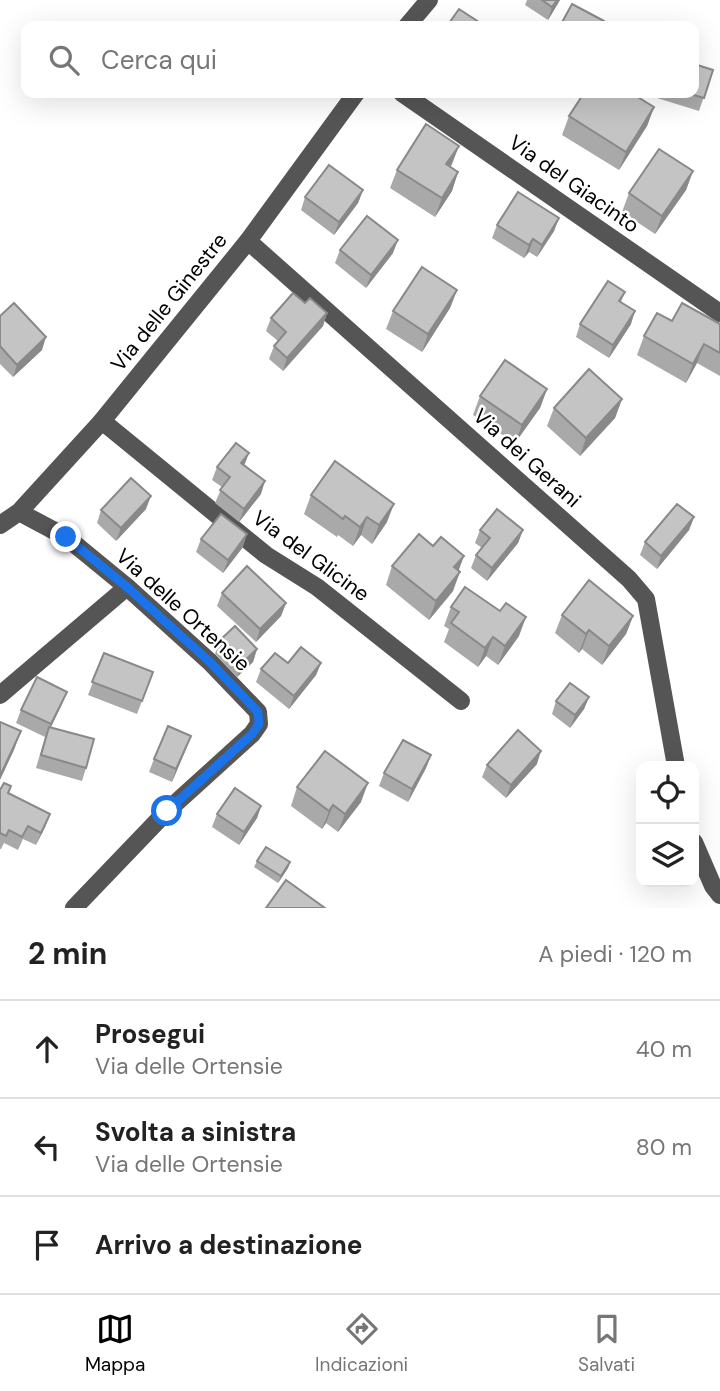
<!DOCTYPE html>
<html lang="it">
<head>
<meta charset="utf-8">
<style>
	:root { --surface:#fff; --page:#f2f2f2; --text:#222; --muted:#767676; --line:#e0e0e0; --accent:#000 }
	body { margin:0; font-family:"DM Sans",sans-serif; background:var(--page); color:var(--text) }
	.controls { position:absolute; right:21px; bottom:21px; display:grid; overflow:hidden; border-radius:14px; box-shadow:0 7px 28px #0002 }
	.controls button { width:63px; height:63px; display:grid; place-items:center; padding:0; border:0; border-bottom:2px solid var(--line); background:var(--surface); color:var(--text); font:35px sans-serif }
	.stop { position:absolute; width:21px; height:21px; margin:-16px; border:5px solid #1a73e8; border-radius:50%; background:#fff }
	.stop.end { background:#1a73e8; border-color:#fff; box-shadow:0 2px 7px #0008 }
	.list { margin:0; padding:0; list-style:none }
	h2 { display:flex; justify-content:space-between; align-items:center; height:91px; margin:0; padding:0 28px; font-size:30px }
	h2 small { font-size:23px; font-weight:400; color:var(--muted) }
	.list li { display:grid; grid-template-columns:46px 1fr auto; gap:21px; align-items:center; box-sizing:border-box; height:98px; padding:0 28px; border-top:2px solid var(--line) }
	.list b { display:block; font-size:26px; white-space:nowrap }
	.list p { margin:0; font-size:23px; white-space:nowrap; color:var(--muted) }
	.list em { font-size:23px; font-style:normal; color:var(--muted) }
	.icon { flex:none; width:38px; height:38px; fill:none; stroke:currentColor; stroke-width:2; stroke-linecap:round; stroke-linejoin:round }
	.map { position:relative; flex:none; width:720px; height:908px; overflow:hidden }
	.search { position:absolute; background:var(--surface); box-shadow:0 7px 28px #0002; left:21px; right:21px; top:21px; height:77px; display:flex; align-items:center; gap:18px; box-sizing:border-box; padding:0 24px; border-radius:14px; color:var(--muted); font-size:26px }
	.sheet { height:385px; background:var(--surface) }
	nav { display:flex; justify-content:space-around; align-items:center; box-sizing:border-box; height:98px; border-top:2px solid var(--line); background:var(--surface); font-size:19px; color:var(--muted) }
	nav a { display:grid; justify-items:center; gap:4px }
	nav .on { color:var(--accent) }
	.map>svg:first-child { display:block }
</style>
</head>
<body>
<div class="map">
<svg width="720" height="908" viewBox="0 0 720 908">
	<rect width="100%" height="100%" fill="#fff"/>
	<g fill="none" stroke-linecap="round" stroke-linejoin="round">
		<!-- minor -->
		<g stroke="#555" stroke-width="18">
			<path d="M407,26L429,0"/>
			<path d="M402,93L720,313"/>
			<path d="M248,241L629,579L646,599L676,766"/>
			<path d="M102,421L266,555L317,587L461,701"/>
			<path d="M19,512L66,537L127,587L210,662L258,712L259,724L252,734L167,811L74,908"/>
			<path d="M0,525L19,512L102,421L248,241L356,93"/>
			<path d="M0,695L127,587"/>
			<path d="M694,842L713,886L720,895"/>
		</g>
	</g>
	<!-- wall -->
	<g fill="#a9a9a9">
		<path d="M527,0H560L548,20L525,5Z"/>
		<path d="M713,70L699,111L657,98L659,93H694Z"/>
		<path d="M654,107L647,126L619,170L562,135L569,116Z"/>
		<path d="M452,164L450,167L458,172L452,191L435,217L390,188L397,170Z"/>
		<path d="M693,171L686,190L655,234L622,212L629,193Z"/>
		<path d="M363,190L358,203L334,235L301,210L305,197Z"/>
		<path d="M559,218L554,231L537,257L529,252L524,258L492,238L497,225Z"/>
		<path d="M340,250L393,253L366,288L335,263Z"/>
		<path d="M457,290L450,308L422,352L386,329L393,311Z"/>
		<path d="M625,292L621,302L631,324L609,358L576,337L580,324Z"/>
		<path d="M305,303L327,313L323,326L283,371L269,359L274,346L278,341L266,331L271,318Z"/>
		<path d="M0,316L42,350L13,377L0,364Z"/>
		<path d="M672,321L720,324V376L697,363L686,383L637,355L644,336Z"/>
		<path d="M547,389L540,408L515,443L473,415L480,396Z"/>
		<path d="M622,399L615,418L580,456L547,426L554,408Z"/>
		<path d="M244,466L261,494L239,522L215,503L222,487L212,480L217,467Z"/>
		<path d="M311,495L387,522L372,544L361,535L353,546L338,535L337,537L304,514Z"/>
		<path d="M146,509L116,541L97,523L101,510Z"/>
		<path d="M694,517L689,530L657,569L640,555L645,542Z"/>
		<path d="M480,530H523L518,543L487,581L471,568L476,555L482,548L475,543Z"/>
		<path d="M201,539L243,547L223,573L196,552Z"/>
		<path d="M392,566L458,571L453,591L429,620L386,585Z"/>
		<path d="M222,593L286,603L281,616L256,642L217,606Z"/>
		<path d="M451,607L519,636L498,665L486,656L478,667L444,642L449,629L444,626Z"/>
		<path d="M562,615L633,616L626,634L602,665L582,649L579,653L555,633Z"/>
		<path d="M219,641L257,649L253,662L237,677L215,654Z"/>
		<path d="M104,653L153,672L137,714L88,695Z"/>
		<path d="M288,663H321L316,675L289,709L256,682L261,669Z"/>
		<path d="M589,697L584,709L570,728L552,714L556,701Z"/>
		<path d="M62,704L51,727L86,768L82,781L36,768L45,737L16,723L21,710Z"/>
		<path d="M186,749L172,782L149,772L154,759Z"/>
		<path d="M431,755L426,768L408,802L379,786L384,773Z"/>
		<path d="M537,764L506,798L482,777L487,765Z"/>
		<path d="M11,786L9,794L50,814L45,827L36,845L23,839L18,850L4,843L1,849H0V790Z"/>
		<path d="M297,787L361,802L338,832L326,823L322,829L291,806Z"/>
		<path d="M261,806L257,818L239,845L212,827L217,814Z"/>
		<path d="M257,861L290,862L288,868L278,883L254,867Z"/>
	</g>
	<!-- shaded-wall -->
	<g fill="#898989">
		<path d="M557,0H560L548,20L552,7Z"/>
		<path d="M654,107L647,126L619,170L626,152Z"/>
		<path d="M459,146L452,164L440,183L446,164Z"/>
		<path d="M693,171L686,190L655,234L662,216Z"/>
		<path d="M458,172L452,191L435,217L442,198Z"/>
		<path d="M363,190L358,203L334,235L339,222Z"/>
		<path d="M559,218L554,231L537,257L542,245Z"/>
		<path d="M533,239L529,252L524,258L529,245Z"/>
		<path d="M398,240L393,253L366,288L371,275Z"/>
		<path d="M457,290L450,308L422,352L428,334Z"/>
		<path d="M635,311L631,324L609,358L613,345Z"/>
		<path d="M327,313L323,326L283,371L287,358Z"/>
		<path d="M46,337L42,350L13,377L17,365Z"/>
		<path d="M704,344L697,363L686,383L693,364Z"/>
		<path d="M547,389L540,408L515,443L522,425Z"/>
		<path d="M622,399L615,418L580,456L586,438Z"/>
		<path d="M249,453L244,466L241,463Z"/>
		<path d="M265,481L261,494L239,522L244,509Z"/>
		<path d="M151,496L146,509L116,541L121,528Z"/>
		<path d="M394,504L387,522L372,544L379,525Z"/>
		<path d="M367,517L361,535L353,546L360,527Z"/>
		<path d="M694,517L689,530L657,569L661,556Z"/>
		<path d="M523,530L518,543L487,581L492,568Z"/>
		<path d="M247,534L243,547L223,573L228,560Z"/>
		<path d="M464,556L457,575L454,567Z"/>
		<path d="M460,572L453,591L429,620L436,601Z"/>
		<path d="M286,603L281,616L256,642L260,629Z"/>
		<path d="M633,616L626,634L602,665L609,646Z"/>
		<path d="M526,617L519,636L498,665L505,646Z"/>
		<path d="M589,630L582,649L579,653L586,634Z"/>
		<path d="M493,637L486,656L478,667L485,648Z"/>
		<path d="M257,649L253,662L237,677L241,664Z"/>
		<path d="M321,663L316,675L289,709L294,696Z"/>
		<path d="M67,692L62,704L46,737L51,724Z"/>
		<path d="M589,697L584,709L570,728L575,715Z"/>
		<path d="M21,731L14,750L0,780V776Z"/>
		<path d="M191,736L186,749L172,782L176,769Z"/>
		<path d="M541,751L537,764L506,798L511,785Z"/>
		<path d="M431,755L426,768L408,802L412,789Z"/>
		<path d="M368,783L361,802L338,832L345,814Z"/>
		<path d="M333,805L326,823L322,829L329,811Z"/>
		<path d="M261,806L257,818L239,845L244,832Z"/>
		<path d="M50,814L45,827L36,845L41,833Z"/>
		<path d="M290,862L288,868L278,883L281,876Z"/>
	</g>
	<!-- building -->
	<g fill="#c4c4c4" stroke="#898989" stroke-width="2">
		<path d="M542,0H557L552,7Z"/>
		<path d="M572,4L604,21L601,26H560Z"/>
		<path d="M459,9L485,26H447Z"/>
		<path d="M694,64L713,70L704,98L687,93H694Z"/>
		<path d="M584,93H631L654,107L626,152L569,116Z"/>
		<path d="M426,124L459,146L446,164L458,172L442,198L397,170Z"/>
		<path d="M659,149L693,171L662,216L629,193Z"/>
		<path d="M329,165L363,190L339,222L305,197Z"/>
		<path d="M518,192L559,218L542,245L533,239L529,245L497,225Z"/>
		<path d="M367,216L398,240L371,275L340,250Z"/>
		<path d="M422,267L457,290L428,334L393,311Z"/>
		<path d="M608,281L625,292L619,301L635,311L613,345L580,324Z"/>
		<path d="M293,293L305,303L310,298L327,313L287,358L274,346L286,332L271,318Z"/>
		<path d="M14,303L46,337L17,365L0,346V316Z"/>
		<path d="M682,303L720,324V353L704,344L693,364L644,336L657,313L672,321Z"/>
		<path d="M505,360L547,389L522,425L480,396Z"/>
		<path d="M589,369L622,399L586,438L554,408Z"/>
		<path d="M236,443L249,453L241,463L265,481L244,509L220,490L230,477L217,467Z"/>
		<path d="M335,461L394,504L379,525L367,517L360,527L345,516L343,519L311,495Z"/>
		<path d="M131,478L151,496L121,528L101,510Z"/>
		<path d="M677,504L694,517L661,556L645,542Z"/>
		<path d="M497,509L523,530L492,568L476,555L490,538L480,530Z"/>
		<path d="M221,514L247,534L228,560L201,539Z"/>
		<path d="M419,534L433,546L441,537L464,556L454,567L460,572L436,601L392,566Z"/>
		<path d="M247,566L286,603L260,629L222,593Z"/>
		<path d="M589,580L633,616L609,646L589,630L586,634L562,615Z"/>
		<path d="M465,587L500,611L506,603L526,617L505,646L493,637L485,648L451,623L459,612L451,607Z"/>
		<path d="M235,626L257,649L241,664L219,641Z"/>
		<path d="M301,647L321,663L294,696L261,669L275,653L288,663Z"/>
		<path d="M104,653L153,672L142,701L92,682Z"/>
		<path d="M37,677L67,692L51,724L21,710Z"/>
		<path d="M570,683L589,697L575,715L556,701Z"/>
		<path d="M0,722L21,731L0,776Z"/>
		<path d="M168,726L191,736L176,769L154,759Z"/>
		<path d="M49,727L94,739L86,768L41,755Z"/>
		<path d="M518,730L541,751L511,785L487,765Z"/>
		<path d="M403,740L431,755L412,789L384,773Z"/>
		<path d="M325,751L368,783L345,814L333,805L329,811L297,787Z"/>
		<path d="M4,783L11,786L8,793L50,814L41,833L28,826L22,837L9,830L6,836L0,833V790Z"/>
		<path d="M235,788L261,806L244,832L217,814Z"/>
		<path d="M266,847L290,862L281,876L257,861Z"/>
		<path d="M286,880L325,908H266Z"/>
	</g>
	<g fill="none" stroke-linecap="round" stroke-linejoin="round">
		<!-- route -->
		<path stroke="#1a73e8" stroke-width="9" d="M66,537L127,587L210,662L258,712L259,724L252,734L167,811"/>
	</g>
	<g text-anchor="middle" stroke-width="5" stroke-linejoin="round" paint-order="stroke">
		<!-- street labels -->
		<g font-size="21" fill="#000" stroke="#fff">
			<text transform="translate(574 184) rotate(35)" y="7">Via del Giacinto</text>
			<text transform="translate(169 302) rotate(-51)" y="7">Via delle Ginestre</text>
			<text transform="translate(527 458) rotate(42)" y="7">Via dei Gerani</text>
			<text transform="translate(311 556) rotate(36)" y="7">Via del Glicine</text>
			<text transform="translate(183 610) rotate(42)" y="7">Via delle Ortensie</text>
		</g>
	</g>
</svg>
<div class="controls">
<button><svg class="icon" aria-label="locate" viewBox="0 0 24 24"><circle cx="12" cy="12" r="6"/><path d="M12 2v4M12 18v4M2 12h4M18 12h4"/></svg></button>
<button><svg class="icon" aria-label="layers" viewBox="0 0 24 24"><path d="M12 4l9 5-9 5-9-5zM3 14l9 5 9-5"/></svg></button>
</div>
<div class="stop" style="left:167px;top:811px"></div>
<div class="stop end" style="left:66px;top:537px"></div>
<div class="search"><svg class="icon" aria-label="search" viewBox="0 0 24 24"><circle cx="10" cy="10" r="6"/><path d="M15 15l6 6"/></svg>Cerca qui</div>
</div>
<section class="sheet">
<h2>2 min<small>A piedi · 120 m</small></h2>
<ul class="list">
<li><svg class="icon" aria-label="ahead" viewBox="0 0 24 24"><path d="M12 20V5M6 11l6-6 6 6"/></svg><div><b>Prosegui</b><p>Via delle Ortensie</p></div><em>40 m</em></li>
<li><svg class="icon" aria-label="left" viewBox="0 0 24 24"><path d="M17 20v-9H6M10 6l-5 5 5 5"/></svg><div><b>Svolta a sinistra</b><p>Via delle Ortensie</p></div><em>80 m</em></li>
<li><svg class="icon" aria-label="arrive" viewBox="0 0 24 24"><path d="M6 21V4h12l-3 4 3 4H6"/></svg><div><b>Arrivo a destinazione</b></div></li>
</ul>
</section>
<nav>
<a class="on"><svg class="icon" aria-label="map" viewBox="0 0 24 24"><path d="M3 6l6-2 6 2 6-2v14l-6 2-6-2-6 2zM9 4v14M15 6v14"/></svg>Mappa</a>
<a><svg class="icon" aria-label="directions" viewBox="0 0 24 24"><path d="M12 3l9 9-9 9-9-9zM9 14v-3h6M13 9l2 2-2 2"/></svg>Indicazioni</a>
<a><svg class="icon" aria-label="saved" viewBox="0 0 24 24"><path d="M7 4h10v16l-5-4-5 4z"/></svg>Salvati</a>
</nav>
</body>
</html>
